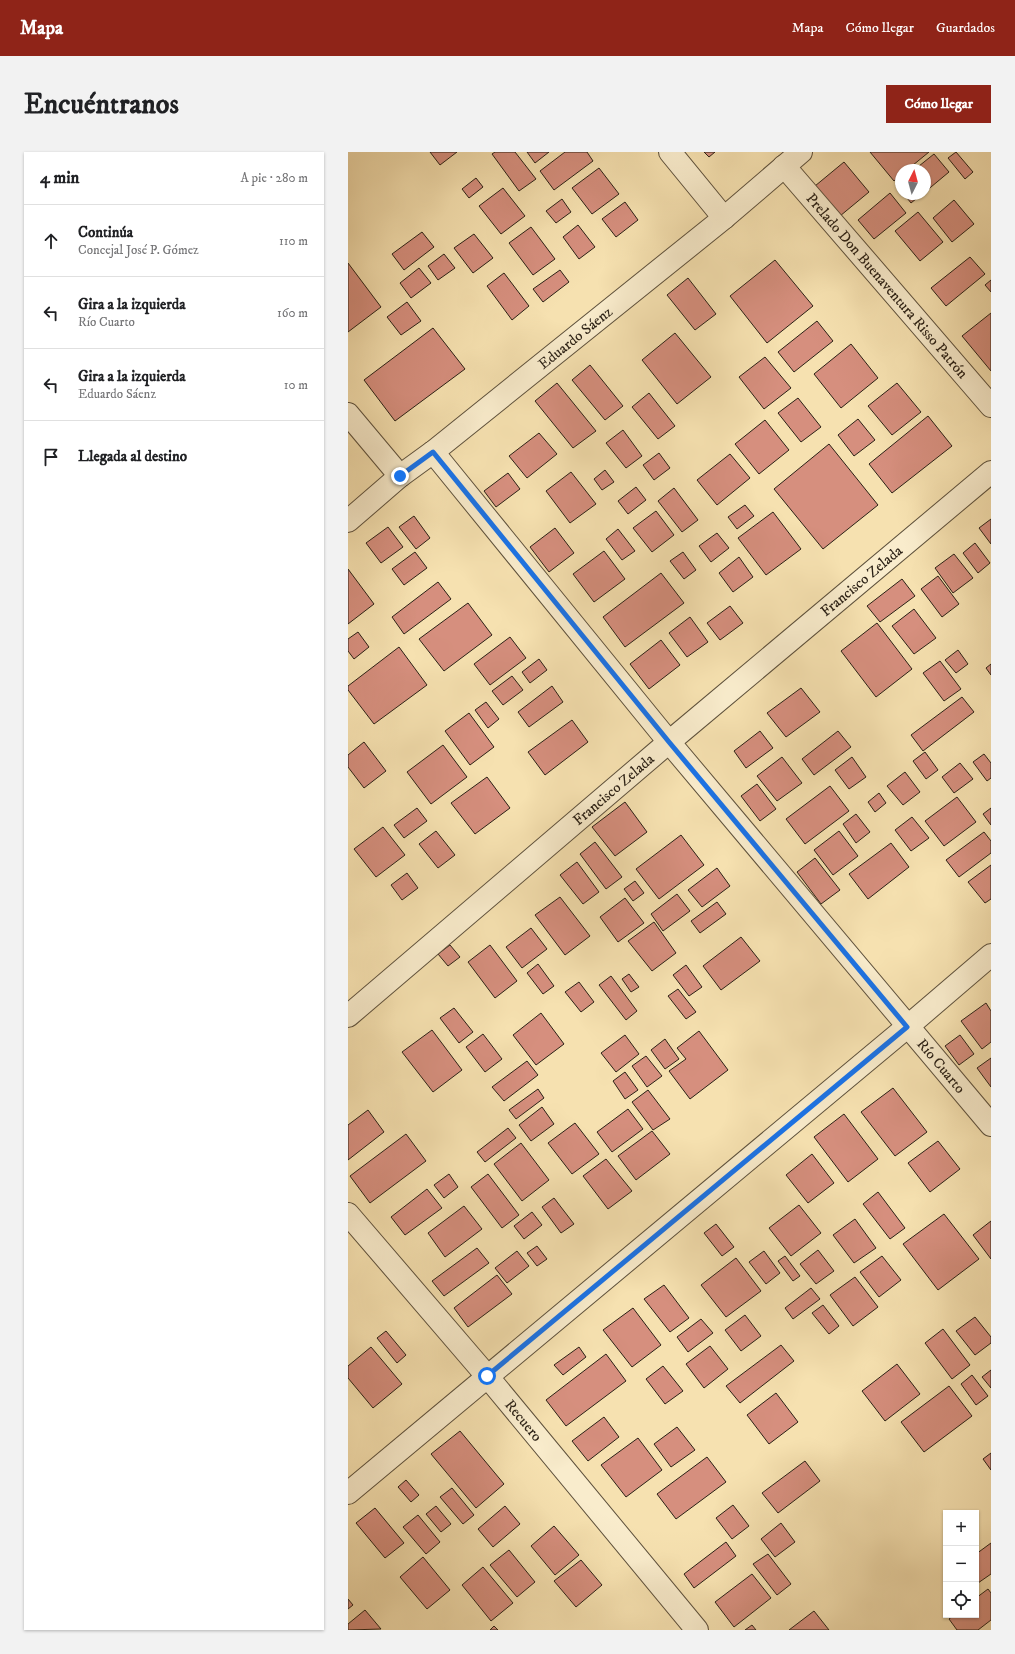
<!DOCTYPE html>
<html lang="es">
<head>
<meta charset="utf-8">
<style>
	:root { --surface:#fff; --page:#f2f2f2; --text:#202124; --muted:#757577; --line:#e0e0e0; --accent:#8f2418 }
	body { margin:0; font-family:"IM FELL DW Pica",serif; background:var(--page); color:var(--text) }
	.controls { position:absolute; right:12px; bottom:12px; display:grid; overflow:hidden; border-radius:0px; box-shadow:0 1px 3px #0004 }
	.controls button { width:36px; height:36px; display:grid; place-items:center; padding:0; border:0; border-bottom:1px solid var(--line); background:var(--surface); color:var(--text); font:20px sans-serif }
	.compass { position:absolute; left:547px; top:12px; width:36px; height:36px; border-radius:50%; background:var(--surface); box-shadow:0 1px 3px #0004; rotate:6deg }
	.stop { position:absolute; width:12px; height:12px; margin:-9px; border:3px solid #1a73e8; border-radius:50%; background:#fff }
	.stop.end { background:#1a73e8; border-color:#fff; box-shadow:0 1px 4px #0008 }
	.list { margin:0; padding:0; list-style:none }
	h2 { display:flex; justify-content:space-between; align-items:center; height:52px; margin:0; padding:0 16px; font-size:17px }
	h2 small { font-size:13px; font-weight:400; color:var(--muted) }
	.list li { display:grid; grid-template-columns:26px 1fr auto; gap:12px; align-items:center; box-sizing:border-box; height:72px; padding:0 16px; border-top:1px solid var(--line) }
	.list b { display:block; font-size:15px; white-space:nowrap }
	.list p { margin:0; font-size:13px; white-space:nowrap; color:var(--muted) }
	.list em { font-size:13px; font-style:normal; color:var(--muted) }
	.icon { flex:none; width:22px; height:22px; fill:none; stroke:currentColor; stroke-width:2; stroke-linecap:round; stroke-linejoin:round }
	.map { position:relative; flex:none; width:643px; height:1478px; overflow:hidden; border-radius:0px }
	header { display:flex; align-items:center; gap:24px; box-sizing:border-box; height:56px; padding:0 20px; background:var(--accent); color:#fff }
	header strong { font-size:19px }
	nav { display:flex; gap:22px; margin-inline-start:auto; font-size:14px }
	.intro { display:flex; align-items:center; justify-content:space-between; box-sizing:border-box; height:96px; padding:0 24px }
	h1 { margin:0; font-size:28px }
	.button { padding:10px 18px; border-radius:0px; background:var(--accent); color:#fff; font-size:14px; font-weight:700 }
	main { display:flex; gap:24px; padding:0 24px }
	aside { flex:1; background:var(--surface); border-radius:0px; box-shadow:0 1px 3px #0004 }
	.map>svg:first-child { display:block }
</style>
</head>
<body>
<header>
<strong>Mapa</strong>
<nav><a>Mapa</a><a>Cómo llegar</a><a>Guardados</a></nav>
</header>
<div class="intro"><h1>Encuéntranos</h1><a class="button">Cómo llegar</a></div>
<main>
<aside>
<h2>4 min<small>A pie · 280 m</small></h2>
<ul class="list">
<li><svg class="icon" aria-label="ahead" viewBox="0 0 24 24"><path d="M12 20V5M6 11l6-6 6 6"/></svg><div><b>Continúa</b><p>Concejal José P. Gómez</p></div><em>110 m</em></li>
<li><svg class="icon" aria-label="left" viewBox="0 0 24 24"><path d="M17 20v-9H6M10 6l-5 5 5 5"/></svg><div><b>Gira a la izquierda</b><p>Río Cuarto</p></div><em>160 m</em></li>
<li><svg class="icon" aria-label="left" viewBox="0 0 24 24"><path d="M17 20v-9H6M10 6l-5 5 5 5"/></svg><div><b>Gira a la izquierda</b><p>Eduardo Sáenz</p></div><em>10 m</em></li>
<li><svg class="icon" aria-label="arrive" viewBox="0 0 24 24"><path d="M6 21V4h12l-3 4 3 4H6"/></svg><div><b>Llegada al destino</b></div></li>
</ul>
</aside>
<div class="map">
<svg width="643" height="1478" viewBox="0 0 643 1478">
	<rect width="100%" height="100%" fill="#f6e1b0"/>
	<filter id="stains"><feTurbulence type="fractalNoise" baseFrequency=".005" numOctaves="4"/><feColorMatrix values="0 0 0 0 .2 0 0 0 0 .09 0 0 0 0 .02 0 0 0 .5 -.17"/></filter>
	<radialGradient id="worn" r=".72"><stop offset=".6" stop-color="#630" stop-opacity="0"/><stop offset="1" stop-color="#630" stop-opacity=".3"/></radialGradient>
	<!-- building -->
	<g fill="#d68f7e" stroke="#2b2116">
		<path d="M82,0H109L92,13Z"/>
		<path d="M147,0H167L188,27L171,39L144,2Z"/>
		<path d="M179,0H201L187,11Z"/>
		<path d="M217,0H239L245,9L206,38L192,19Z"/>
		<path d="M356,0H367L361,5Z"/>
		<path d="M522,0H581L559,18H553V23L546,29Z"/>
		<path d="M608,0L625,20L617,27L600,6Z"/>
		<path d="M586,2L601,20L577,40V18H566Z"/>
		<path d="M496,10L521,40L492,64L467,34Z"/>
		<path d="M251,16L271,42L244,62L224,36Z"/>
		<path d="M128,26L135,35L121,46L114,37Z"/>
		<path d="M553,29V39L548,33Z"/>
		<path d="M155,36L177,64L153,82L131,54Z"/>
		<path d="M542,41L558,61L526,87L510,68Z"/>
		<path d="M556,42H574L563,51Z"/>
		<path d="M214,47L223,60L208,71L198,59Z"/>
		<path d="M606,48L626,72L604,90L585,66Z"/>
		<path d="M277,50L290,68L268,85L254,67Z"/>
		<path d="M570,60L595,90L572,109L547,79Z"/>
		<path d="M230,73L247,95L231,107L215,85Z"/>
		<path d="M183,75L207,107L185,123L161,91Z"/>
		<path d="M74,80L86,95L56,118L44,102Z"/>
		<path d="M126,82L145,106L125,121L106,96Z"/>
		<path d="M96,102L107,116L90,128L80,114Z"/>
		<path d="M622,105L637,122L598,154L583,136Z"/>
		<path d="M427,108L465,154L419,191L382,144Z"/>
		<path d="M0,111L33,155L0,180Z"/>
		<path d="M71,116L83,131L63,146L52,131Z"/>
		<path d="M212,118L221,130L195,150L185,137Z"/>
		<path d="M156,121L181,154L164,168L139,134Z"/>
		<path d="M340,126L368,162L347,178L319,143Z"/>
		<path d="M643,128V140L637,133Z"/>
		<path d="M59,150L73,169L53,183L39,165Z"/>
		<path d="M643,161V219L614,184Z"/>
		<path d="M469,169L485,189L446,220L430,200Z"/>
		<path d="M85,176L117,217L47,269L16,228Z"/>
		<path d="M327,181L363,225L329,252L294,208Z"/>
		<path d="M503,192L530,226L493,256L466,222Z"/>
		<path d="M417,205L443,236L416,257L391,225Z"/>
		<path d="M242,213L275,254L257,268L224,228Z"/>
		<path d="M209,231L248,279L225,296L187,249Z"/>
		<path d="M549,231L573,260L544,283L520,254Z"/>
		<path d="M301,241L327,274L310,287L284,255Z"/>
		<path d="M450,246L473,275L453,290L430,261Z"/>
		<path d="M580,264L604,294L544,341L521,312Z"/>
		<path d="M510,267L527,288L506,304L490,283Z"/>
		<path d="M417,268L441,298L411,322L387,292Z"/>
		<path d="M275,278L294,304L278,316L258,291Z"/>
		<path d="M191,281L209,302L179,326L161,304Z"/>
		<path d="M481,292L530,353L475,397L426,337Z"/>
		<path d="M311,301L322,316L306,328L295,313Z"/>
		<path d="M382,302L402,326L369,353L349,328Z"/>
		<path d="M257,318L266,330L254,338L246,327Z"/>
		<path d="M223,320L248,352L222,371L198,339Z"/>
		<path d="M160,321L172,337L148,355L136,339Z"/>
		<path d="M288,335L298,348L280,362L270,349Z"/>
		<path d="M326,336L350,368L334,380L310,349Z"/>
		<path d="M397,353L406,364L389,377L380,365Z"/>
		<path d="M308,359L326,383L304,400L285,376Z"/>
		<path d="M425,360L453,397L418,423L390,386Z"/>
		<path d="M66,364L82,386L68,397L51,375Z"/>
		<path d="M643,367V392L631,376Z"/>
		<path d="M40,375L55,395L33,411L18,391Z"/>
		<path d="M207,376L226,401L201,420L182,395Z"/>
		<path d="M270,377L287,399L274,408L258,387Z"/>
		<path d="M369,381L381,396L363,410L351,394Z"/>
		<path d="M627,391L642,411L630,421L615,401Z"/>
		<path d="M256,399L277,427L246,450L225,422Z"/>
		<path d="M67,400L79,416L56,433L44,417Z"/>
		<path d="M335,400L348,418L336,427L322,409Z"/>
		<path d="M606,402L625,426L605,441L587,416Z"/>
		<path d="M391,405L405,425L385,440L371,421Z"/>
		<path d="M0,417L26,452L0,472Z"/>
		<path d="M313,421L336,451L277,495L255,465Z"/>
		<path d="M590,424L611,452L594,465L573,437Z"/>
		<path d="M554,427L567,444L532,470L519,454Z"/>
		<path d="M90,430L103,447L56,482L44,465Z"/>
		<path d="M120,451L144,483L96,519L71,487Z"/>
		<path d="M382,454L395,471L372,488L359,471Z"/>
		<path d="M566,457L588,486L566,502L544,474Z"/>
		<path d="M342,465L360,490L339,505L321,481Z"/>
		<path d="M529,471L564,517L528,545L493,499Z"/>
		<path d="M10,480L21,495L6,507L0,499V487Z"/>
		<path d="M162,485L178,506L142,533L126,512Z"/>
		<path d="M313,488L332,513L301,537L282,512Z"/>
		<path d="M51,495L79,533L26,572L0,538V534Z"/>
		<path d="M610,498L620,512L608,521L597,508Z"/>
		<path d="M191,507L199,518L182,531L174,520Z"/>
		<path d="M592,509L613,537L596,549L575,521Z"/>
		<path d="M643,512V523L638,516Z"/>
		<path d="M164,524L175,538L155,553L144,539Z"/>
		<path d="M204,534L215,550L181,575L170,560Z"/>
		<path d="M453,536L472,560L438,585L419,561Z"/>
		<path d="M614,545L626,560L575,599L563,583Z"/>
		<path d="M138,550L151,567L140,576L127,558Z"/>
		<path d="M121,561L146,595L122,613L97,579Z"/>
		<path d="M224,568L240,590L197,623L180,600Z"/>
		<path d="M412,579L425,596L398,616L386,599Z"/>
		<path d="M490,579L503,595L466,623L454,607Z"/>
		<path d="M16,590L38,619L16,636L0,615V603Z"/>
		<path d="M95,593L119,625L83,652L59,620Z"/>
		<path d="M577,600L590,618L578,627L565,609Z"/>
		<path d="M636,602L643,611V626L639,629L625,610Z"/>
		<path d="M434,605L454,631L429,649L409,624Z"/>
		<path d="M504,605L518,625L501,637L487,618Z"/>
		<path d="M612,611L625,627L606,641L594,625Z"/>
		<path d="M557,620L572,640L555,653L539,634Z"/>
		<path d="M139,625L162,656L127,682L103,651Z"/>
		<path d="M409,632L428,657L412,669L393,644Z"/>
		<path d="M482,634L501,659L457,692L438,667Z"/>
		<path d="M531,641L538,651L527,660L520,650Z"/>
		<path d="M609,645L628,670L596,694L577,669Z"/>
		<path d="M277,650L299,680L267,704L244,675Z"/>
		<path d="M69,656L79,669L56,686L46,673Z"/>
		<path d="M643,656V673L635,662Z"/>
		<path d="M508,662L522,680L508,691L495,672Z"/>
		<path d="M564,665L581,686L563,699L547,678Z"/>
		<path d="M35,675L57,703L28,725L6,697Z"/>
		<path d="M88,679L107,703L90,716L71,692Z"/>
		<path d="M491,679L510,704L485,723L466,698Z"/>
		<path d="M636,680L643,689V701L611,725L598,708Z"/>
		<path d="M333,683L356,713L311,747L288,717Z"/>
		<path d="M247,690L274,725L258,737L232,702Z"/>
		<path d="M543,691L561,715L520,747L501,722Z"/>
		<path d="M467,706L492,738L473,752L449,720Z"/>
		<path d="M229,710L251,740L235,752L212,723Z"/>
		<path d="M643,713V747L637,751L620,730Z"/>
		<path d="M369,716L382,734L354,755L340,738Z"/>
		<path d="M59,721L70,736L54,748L43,733Z"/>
		<path d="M287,729L296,741L285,749L276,737Z"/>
		<path d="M329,742L342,759L315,779L303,762Z"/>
		<path d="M212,745L242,784L217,803L187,763Z"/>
		<path d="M277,746L296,771L270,790L252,765Z"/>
		<path d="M369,750L378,762L352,781L343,769Z"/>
		<path d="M306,770L328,801L304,819L280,789Z"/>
		<path d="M183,776L199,797L174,816L158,795Z"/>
		<path d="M393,785L412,809L373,838L355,814Z"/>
		<path d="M102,793L112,805L100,814L90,802Z"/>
		<path d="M142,793L169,829L147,846L120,810Z"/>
		<path d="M190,812L206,834L195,842L179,821Z"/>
		<path d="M338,813L354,835L341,844L325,823Z"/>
		<path d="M281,822L291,835L283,840L274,827Z"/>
		<path d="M263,824L289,859L278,868L251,833Z"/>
		<path d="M231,830L246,850L233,860L217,840Z"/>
		<path d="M330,837L348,860L338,867L320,844Z"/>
		<path d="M638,851L643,859V890L634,897L613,869Z"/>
		<path d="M106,856L125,880L111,891L92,866Z"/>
		<path d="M193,861L216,892L188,913L165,883Z"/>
		<path d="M84,878L114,918L85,940L54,900Z"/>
		<path d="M351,879L380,918L342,947L321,919L338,907L329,896Z"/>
		<path d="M135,882L154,907L137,920L118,895Z"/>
		<path d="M277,883L291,902L268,920L253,901Z"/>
		<path d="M612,883L626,902L611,913L597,894Z"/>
		<path d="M317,887L331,907L317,917L303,898Z"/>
		<path d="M298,904L314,924L299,935L284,914Z"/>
		<path d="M643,906V935L629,916Z"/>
		<path d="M179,909L190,923L156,949L144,935Z"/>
		<path d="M277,920L290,938L277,947L265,929Z"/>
		<path d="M545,936L579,980L547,1004L513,960Z"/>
		<path d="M190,937L196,946L168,967L161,958Z"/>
		<path d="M300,938L322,967L305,978L284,950Z"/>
		<path d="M194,955L206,972L183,989L171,973Z"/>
		<path d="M280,957L295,977L264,1000L249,980Z"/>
		<path d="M20,958L36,980L0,1008V973Z"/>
		<path d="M496,962L530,1007L500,1030L466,985Z"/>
		<path d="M227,971L251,1002L224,1022L200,991Z"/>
		<path d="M160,976L168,986L137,1010L129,1000Z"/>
		<path d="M304,979L322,1002L288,1028L270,1004Z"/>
		<path d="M58,982L78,1009L22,1051L2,1024Z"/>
		<path d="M590,989L612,1017L582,1040L560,1011Z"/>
		<path d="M173,991L201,1028L174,1049L146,1012Z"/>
		<path d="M464,1002L486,1031L460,1051L438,1023Z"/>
		<path d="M258,1007L284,1039L260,1057L235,1024Z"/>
		<path d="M101,1022L110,1035L96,1046L86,1033Z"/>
		<path d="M140,1022L171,1063L154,1076L123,1035Z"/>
		<path d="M79,1037L94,1056L57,1083L43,1065Z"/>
		<path d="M530,1040L557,1076L542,1087L515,1052Z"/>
		<path d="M206,1046L226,1072L213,1081L194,1055Z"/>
		<path d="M451,1053L473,1081L443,1104L421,1076Z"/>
		<path d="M116,1054L134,1077L97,1105L80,1081Z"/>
		<path d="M184,1060L194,1073L176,1087L166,1074Z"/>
		<path d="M596,1062L631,1107L590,1138L555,1092Z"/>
		<path d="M507,1067L528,1096L506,1111L485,1083Z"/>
		<path d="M643,1069V1107L625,1083Z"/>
		<path d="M368,1072L386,1095L374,1104L356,1081Z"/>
		<path d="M189,1094L199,1107L189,1114L179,1101Z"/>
		<path d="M129,1096L141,1111L96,1144L84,1129Z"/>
		<path d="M470,1098L486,1119L468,1132L452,1112Z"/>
		<path d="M169,1099L181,1114L159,1131L147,1116Z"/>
		<path d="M416,1099L432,1121L418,1132L401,1110Z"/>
		<path d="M437,1104L452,1124L445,1129L430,1109Z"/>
		<path d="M534,1104L553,1128L531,1145L512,1120Z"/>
		<path d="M388,1106L413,1139L378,1165L353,1133Z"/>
		<path d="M149,1123L164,1142L120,1175L106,1156Z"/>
		<path d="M507,1125L530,1155L505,1174L482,1143Z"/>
		<path d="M316,1133L341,1166L322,1180L296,1147Z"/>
		<path d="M463,1136L472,1147L445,1167L437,1156Z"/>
		<path d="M475,1153L491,1174L481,1182L464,1161Z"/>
		<path d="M285,1156L313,1193L284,1215L255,1178Z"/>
		<path d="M397,1163L413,1184L393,1199L377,1178Z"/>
		<path d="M627,1165L643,1185V1191L627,1203L608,1179Z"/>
		<path d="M353,1167L365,1181L340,1200L329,1185Z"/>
		<path d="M595,1177L622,1213L604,1227L577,1191Z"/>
		<path d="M38,1179L58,1203L49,1211L29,1186Z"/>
		<path d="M433,1193L446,1209L392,1251L378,1234Z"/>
		<path d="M362,1194L380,1217L356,1236L338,1212Z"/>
		<path d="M23,1195L54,1232L25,1256L0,1226V1214Z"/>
		<path d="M231,1195L238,1205L215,1223L206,1213Z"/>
		<path d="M258,1202L278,1229L218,1274L198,1248Z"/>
		<path d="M549,1212L572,1242L537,1269L514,1239Z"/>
		<path d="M315,1214L335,1239L317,1252L298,1227Z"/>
		<path d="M643,1218V1236L634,1225Z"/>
		<path d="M624,1223L640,1244L628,1253L613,1232Z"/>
		<path d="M601,1234L624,1264L576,1300L553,1270Z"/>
		<path d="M428,1241L450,1270L421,1292L399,1263Z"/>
		<path d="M256,1265L271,1285L240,1309L224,1289Z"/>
		<path d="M329,1275L347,1298L323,1315L306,1292Z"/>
		<path d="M112,1279L156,1332L128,1356L83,1302Z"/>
		<path d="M290,1286L314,1318L278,1345L253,1313Z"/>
		<path d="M643,1301V1318L635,1307Z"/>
		<path d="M359,1305L378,1330L328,1367L309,1342Z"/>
		<path d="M457,1309L472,1329L430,1361L414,1341Z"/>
		<path d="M58,1328L71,1343L63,1350L50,1335Z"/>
		<path d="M104,1336L126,1363L115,1372L92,1345Z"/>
		<path d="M385,1353L401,1374L384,1387L368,1366Z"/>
		<path d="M88,1354L103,1372L93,1380L78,1362Z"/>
		<path d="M157,1354L172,1372L145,1395L130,1377Z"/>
		<path d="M27,1356L56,1391L37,1406L8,1371Z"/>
		<path d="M70,1363L92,1390L78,1402L55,1375Z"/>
		<path d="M433,1371L447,1390L427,1405L413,1387Z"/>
		<path d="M206,1374L231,1403L207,1423L183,1394Z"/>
		<path d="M378,1390L388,1404L346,1436L336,1422Z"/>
		<path d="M643,1391V1422L630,1431L628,1428V1402Z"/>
		<path d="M161,1398L187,1430L169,1445L142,1413Z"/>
		<path d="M420,1402L443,1432L429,1443L405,1412Z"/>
		<path d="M75,1405L102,1438L79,1457L52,1425Z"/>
		<path d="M233,1408L254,1433L228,1455L206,1429Z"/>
		<path d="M135,1415L165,1451L143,1469L114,1433Z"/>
		<path d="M404,1422L423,1446L386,1475L367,1450Z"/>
		<path d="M640,1437L643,1441V1468L630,1478H609L601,1467L606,1463H628V1446Z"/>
		<path d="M0,1447L5,1453L0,1457Z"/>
		<path d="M17,1458L33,1477L0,1478V1472Z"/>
		<path d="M466,1459L481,1478H441Z"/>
		<path d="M404,1473L408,1478H397Z"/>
		<path d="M146,1474L150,1478H142Z"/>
	</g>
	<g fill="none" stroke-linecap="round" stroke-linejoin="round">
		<defs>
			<g id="street">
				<path d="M322,0L376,66"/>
				<path id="s1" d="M436,14L643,254"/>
				<path d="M0,262L52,324"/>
				<path id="s2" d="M85,300L321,590L643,973"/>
				<path id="s3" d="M0,369L52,324L85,300L376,66L453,0"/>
				<path id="s4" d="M0,864L321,590L643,320"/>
				<path id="s5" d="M0,1062L139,1224L349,1478"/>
				<path d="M0,1341L559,875L643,803"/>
			</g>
		</defs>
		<!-- street casing -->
		<use href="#street" stroke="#5e513c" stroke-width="24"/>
		<!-- street -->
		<use href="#street" stroke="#f9eccc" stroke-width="22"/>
	</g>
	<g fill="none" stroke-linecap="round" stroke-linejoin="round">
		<!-- route -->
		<path stroke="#1a73e8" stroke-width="5" d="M52,324L85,300L321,590L559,875L139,1224"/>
	</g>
	<g text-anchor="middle" stroke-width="3" stroke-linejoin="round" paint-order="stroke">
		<!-- street labels -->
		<g font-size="15" fill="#2b2116" stroke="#f9eccc">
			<text dy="5" stroke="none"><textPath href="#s1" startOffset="158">Prelado Don Buenaventura Risso Patrón</textPath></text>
			<text dy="5" stroke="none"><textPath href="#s3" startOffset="292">Eduardo Sáenz</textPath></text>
			<text dy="5" stroke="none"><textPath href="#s4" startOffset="673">Francisco Zelada</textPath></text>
			<text dy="5" stroke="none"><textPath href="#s4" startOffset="349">Francisco Zelada</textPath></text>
			<text dy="5" stroke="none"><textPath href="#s2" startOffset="797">Río Cuarto</textPath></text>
			<text dy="5" stroke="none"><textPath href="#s5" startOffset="271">Recuero</textPath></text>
		</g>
	</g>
	<rect width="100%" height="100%" filter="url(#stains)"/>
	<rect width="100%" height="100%" fill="url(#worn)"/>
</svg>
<div class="controls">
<button>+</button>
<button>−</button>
<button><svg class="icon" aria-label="locate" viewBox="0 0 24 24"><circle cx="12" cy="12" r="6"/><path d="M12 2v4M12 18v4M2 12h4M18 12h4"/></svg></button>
</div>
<svg class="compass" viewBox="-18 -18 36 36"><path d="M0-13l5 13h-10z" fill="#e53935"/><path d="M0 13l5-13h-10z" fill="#757577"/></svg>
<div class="stop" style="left:139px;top:1224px"></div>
<div class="stop end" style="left:52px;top:324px"></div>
</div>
</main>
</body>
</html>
